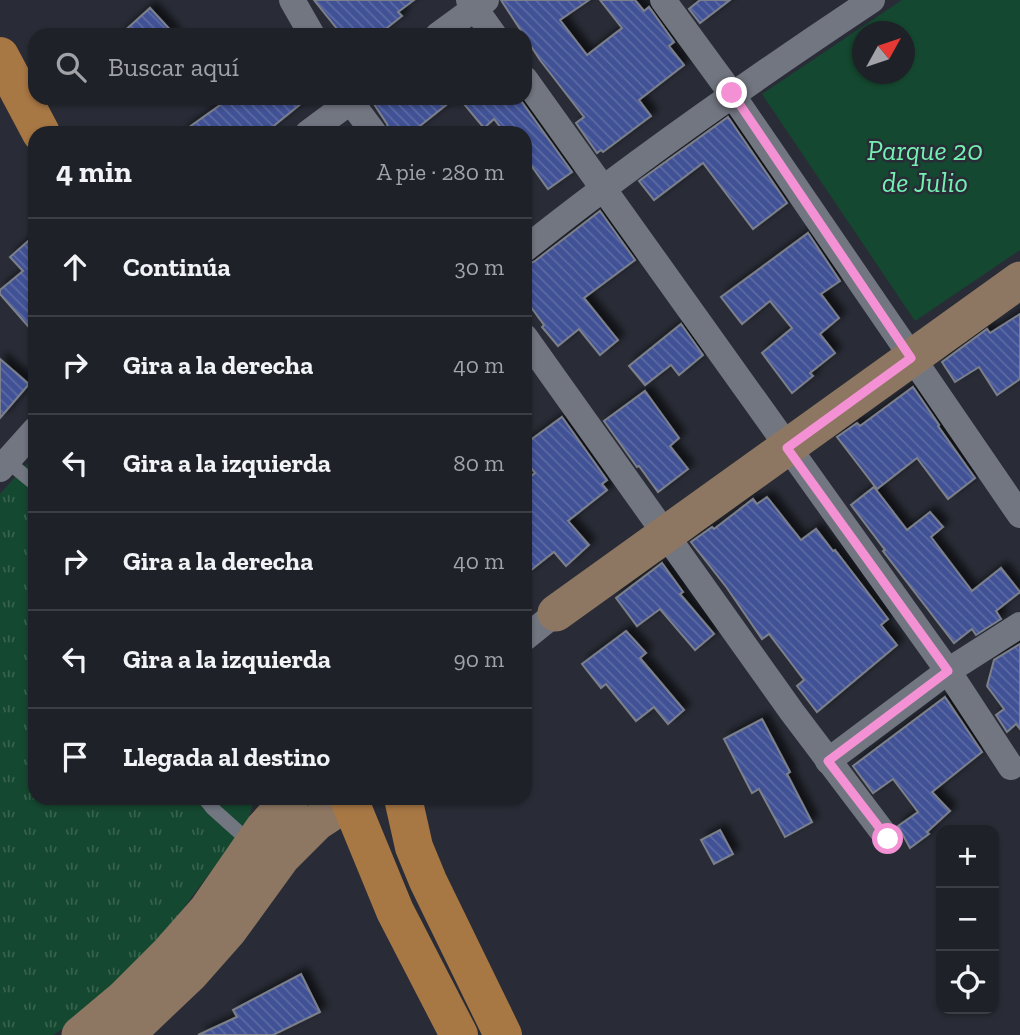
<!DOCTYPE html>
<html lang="es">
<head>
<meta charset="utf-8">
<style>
	:root { --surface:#1f2128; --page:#272930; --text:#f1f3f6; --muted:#a1a3a8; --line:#3c3e45 }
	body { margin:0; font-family:"Zilla Slab",serif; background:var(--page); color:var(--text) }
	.controls { position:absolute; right:21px; bottom:21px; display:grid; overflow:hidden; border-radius:14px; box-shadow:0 2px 5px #0004 }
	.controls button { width:63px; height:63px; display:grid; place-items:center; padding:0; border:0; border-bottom:2px solid var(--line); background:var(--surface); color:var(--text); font:35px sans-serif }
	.compass { position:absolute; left:852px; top:21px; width:63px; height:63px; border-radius:50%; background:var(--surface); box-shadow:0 2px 5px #0004; rotate:50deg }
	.stop { position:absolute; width:21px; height:21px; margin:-16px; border:5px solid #f491d4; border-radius:50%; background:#fff }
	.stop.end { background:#f491d4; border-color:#fff; box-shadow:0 2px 7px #0008 }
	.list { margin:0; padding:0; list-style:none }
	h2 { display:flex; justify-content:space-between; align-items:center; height:91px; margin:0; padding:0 28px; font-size:30px }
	h2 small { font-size:23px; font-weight:400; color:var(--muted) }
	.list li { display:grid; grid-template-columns:46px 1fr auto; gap:21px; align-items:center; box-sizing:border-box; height:98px; padding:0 28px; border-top:2px solid var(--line) }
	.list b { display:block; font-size:26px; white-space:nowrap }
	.list em { font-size:23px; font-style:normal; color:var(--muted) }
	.icon { flex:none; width:38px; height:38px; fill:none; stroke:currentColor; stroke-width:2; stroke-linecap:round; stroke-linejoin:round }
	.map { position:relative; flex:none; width:1020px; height:1035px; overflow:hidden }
	.search { position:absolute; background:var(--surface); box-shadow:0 2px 5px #0004; left:28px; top:28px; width:504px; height:77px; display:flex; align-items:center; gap:18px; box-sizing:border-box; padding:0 24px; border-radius:21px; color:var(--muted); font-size:26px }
	.panel { position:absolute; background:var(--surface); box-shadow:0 2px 5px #0004; left:28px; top:126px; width:504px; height:679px; border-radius:21px }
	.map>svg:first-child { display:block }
</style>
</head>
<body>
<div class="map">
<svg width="1020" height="1035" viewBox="0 0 1020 1035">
	<defs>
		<pattern id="grass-tufts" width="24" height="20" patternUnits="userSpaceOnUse" patternTransform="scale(1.75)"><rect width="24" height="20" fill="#154830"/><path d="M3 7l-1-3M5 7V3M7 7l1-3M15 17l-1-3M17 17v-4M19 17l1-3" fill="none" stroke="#37624e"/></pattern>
		<pattern id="building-back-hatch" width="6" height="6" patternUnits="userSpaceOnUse" patternTransform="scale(1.75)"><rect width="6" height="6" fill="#415195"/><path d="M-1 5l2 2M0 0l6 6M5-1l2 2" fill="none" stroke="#5c6aa4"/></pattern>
		<filter id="shadow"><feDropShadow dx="6" dy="-6" stdDeviation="3.5" flood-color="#0009"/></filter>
	</defs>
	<rect width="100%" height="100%" fill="#292c36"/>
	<!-- grass -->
	<path fill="url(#grass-tufts)" d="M35,455V798H255L247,823L124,988L53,1035H0V494Z"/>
	<!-- park -->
	<path fill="#154830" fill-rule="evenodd" d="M902,0H1020V250L915,321L762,94ZM862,32H904V74H862Z"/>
	<!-- building -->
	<g fill="url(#building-back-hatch)" stroke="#7c808b" stroke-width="2" filter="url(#shadow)">
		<path d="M314,0H414L398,12L402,16L378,35H342Z"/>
		<path d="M501,0H589L560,20L587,55L622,28L600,0H635L644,11L649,7L674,42L669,46L684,65L639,100L651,116L603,152L601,150L597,153L576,123L584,117L540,60Z"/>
		<path d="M700,0H730L700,23L689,9Z"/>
		<path d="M150,8L175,35H120Z"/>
		<path d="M230,98H308L265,133H181Z"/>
		<path d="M370,98H455L411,133H389L387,124Z"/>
		<path d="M459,98H519L572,172L548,189L525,157V133H505L494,119L484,128Z"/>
		<path d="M728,117L787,203L753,229L703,163L654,200L639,181Z"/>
		<path d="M600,211L635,260L584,298L618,340L600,355L579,329L558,346L542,327L544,325L525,299V266L535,261Z"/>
		<path d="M808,233L840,281L821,294L839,318L820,334L835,353L810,373L813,376L792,393L762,353L792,328L770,301L742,324L721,297Z"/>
		<path d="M35,235V334L0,294V290L23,271L10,257Z"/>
		<path d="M1020,314V379L997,395L979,367L955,382L942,362L987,329L990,333Z"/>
		<path d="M681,324L703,355L679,375L671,365L645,385L629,366Z"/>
		<path d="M0,359L29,384L0,418Z"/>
		<path d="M913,387L939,425L938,426L975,478L948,499L917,458L877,489L837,437L857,423L860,426Z"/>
		<path d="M645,391L679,438L670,446L688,469L658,492L639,466L637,467L604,421Z"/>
		<path d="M562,417L607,480L602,484L607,490L568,521L589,545L566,566L554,552L525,575V481L535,473L525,460V444Z"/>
		<path d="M874,487L907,530L930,512L943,527L931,537L972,591L1001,568L1020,592L996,611L1001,619L976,635L972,629L954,643L883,551L885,550L851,505Z"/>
		<path d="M767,497L801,540L816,529L833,551L835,550L888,619L881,625L897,645L817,712L797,686L804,680L769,634L762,639L727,588L691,542L712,527L714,529L753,499L757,504Z"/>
		<path d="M662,563L683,592L680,594L714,634L695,650L660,609L637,626L616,598Z"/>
		<path d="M626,631L646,653L640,658L684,710L668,724L654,707L636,721L606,684L601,688L582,664Z"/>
		<path d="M1020,644V729L1016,724L1007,732L996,715L1004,709L987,686L994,660Z"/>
		<path d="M945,697L982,752L932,792L950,811L927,832L929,834L910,848L898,826L918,812L893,779L873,793L853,766Z"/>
		<path d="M762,719L790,772L787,774L812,822L785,837L759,789L752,793L724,739Z"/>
		<path d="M720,830L733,854L714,864L701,840Z"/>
		<path d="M301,974L320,1012L273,1035H198L237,1017L233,1010Z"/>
	</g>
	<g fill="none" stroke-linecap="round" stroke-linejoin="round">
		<!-- lane -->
		<g stroke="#727681" stroke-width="14">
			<path d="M7,461L35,484"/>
			<path d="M204,798L212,808L251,843"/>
		</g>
		<!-- street -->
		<g stroke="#727681" stroke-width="26">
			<path d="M292,0L312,35"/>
			<path d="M469,0L494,35"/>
			<path d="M663,0L731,93L1020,515"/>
			<path d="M438,35L486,0"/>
			<path d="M525,79L948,671L1011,767"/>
			<path d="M348,98L374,133"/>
			<path d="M308,133L355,98"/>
			<path d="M525,249C637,160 753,79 872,0"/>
			<path d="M525,337L792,712L888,839"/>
			<path d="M0,469L35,430"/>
			<path d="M525,638L556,613"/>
			<path d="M828,761L948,671L1020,625"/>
		</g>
		<!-- secondary -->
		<g stroke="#8d7762" stroke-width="37">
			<path d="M556,613L1020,280"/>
			<path d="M80,1035L123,999L169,953L207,910L263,829L291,798"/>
			<path d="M126,1035L191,973L229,930L282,857L317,822L346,803"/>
		</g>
		<!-- primary -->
		<g stroke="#a77744" stroke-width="38">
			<path d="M0,56L41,133"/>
			<path d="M403,798L414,847L428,881L503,1035"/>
			<path d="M351,804L395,911L459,1035"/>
		</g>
	</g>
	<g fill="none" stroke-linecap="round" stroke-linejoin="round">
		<!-- route -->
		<path stroke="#f491d4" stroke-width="9" d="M732,93L911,358L787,448L948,671L828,761L888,839"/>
	</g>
	<g text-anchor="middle" stroke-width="5" stroke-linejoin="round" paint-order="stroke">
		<!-- park labels -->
		<g font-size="28" font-style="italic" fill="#74f0b2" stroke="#292c36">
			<text x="925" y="160">Parque 20<tspan x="925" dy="32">de Julio</tspan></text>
		</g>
	</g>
</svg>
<div class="controls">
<button>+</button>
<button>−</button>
<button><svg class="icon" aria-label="locate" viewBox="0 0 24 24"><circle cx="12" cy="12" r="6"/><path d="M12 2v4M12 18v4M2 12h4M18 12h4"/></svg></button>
</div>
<svg class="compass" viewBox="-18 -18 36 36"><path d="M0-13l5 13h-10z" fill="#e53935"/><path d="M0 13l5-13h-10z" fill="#a1a3a8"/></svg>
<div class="stop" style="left:888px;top:839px"></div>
<div class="stop end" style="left:732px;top:93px"></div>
<div class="search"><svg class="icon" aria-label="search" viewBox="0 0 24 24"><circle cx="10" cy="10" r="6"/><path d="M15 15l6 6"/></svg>Buscar aquí</div>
<section class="panel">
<h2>4 min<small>A pie · 280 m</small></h2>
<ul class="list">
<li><svg class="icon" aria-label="ahead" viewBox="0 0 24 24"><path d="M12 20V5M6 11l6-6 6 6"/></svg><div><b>Continúa</b></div><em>30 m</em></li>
<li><svg class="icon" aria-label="right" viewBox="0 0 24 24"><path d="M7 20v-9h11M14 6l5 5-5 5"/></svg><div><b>Gira a la derecha</b></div><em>40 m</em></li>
<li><svg class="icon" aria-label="left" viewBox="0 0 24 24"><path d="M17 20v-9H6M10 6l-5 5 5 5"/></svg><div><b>Gira a la izquierda</b></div><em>80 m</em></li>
<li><svg class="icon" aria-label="right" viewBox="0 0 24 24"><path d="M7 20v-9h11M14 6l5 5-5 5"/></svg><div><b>Gira a la derecha</b></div><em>40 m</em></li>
<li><svg class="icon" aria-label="left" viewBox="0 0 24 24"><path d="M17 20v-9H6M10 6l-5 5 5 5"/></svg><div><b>Gira a la izquierda</b></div><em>90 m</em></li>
<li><svg class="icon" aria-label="arrive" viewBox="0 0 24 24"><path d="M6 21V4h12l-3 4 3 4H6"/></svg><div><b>Llegada al destino</b></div></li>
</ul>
</section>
</div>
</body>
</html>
